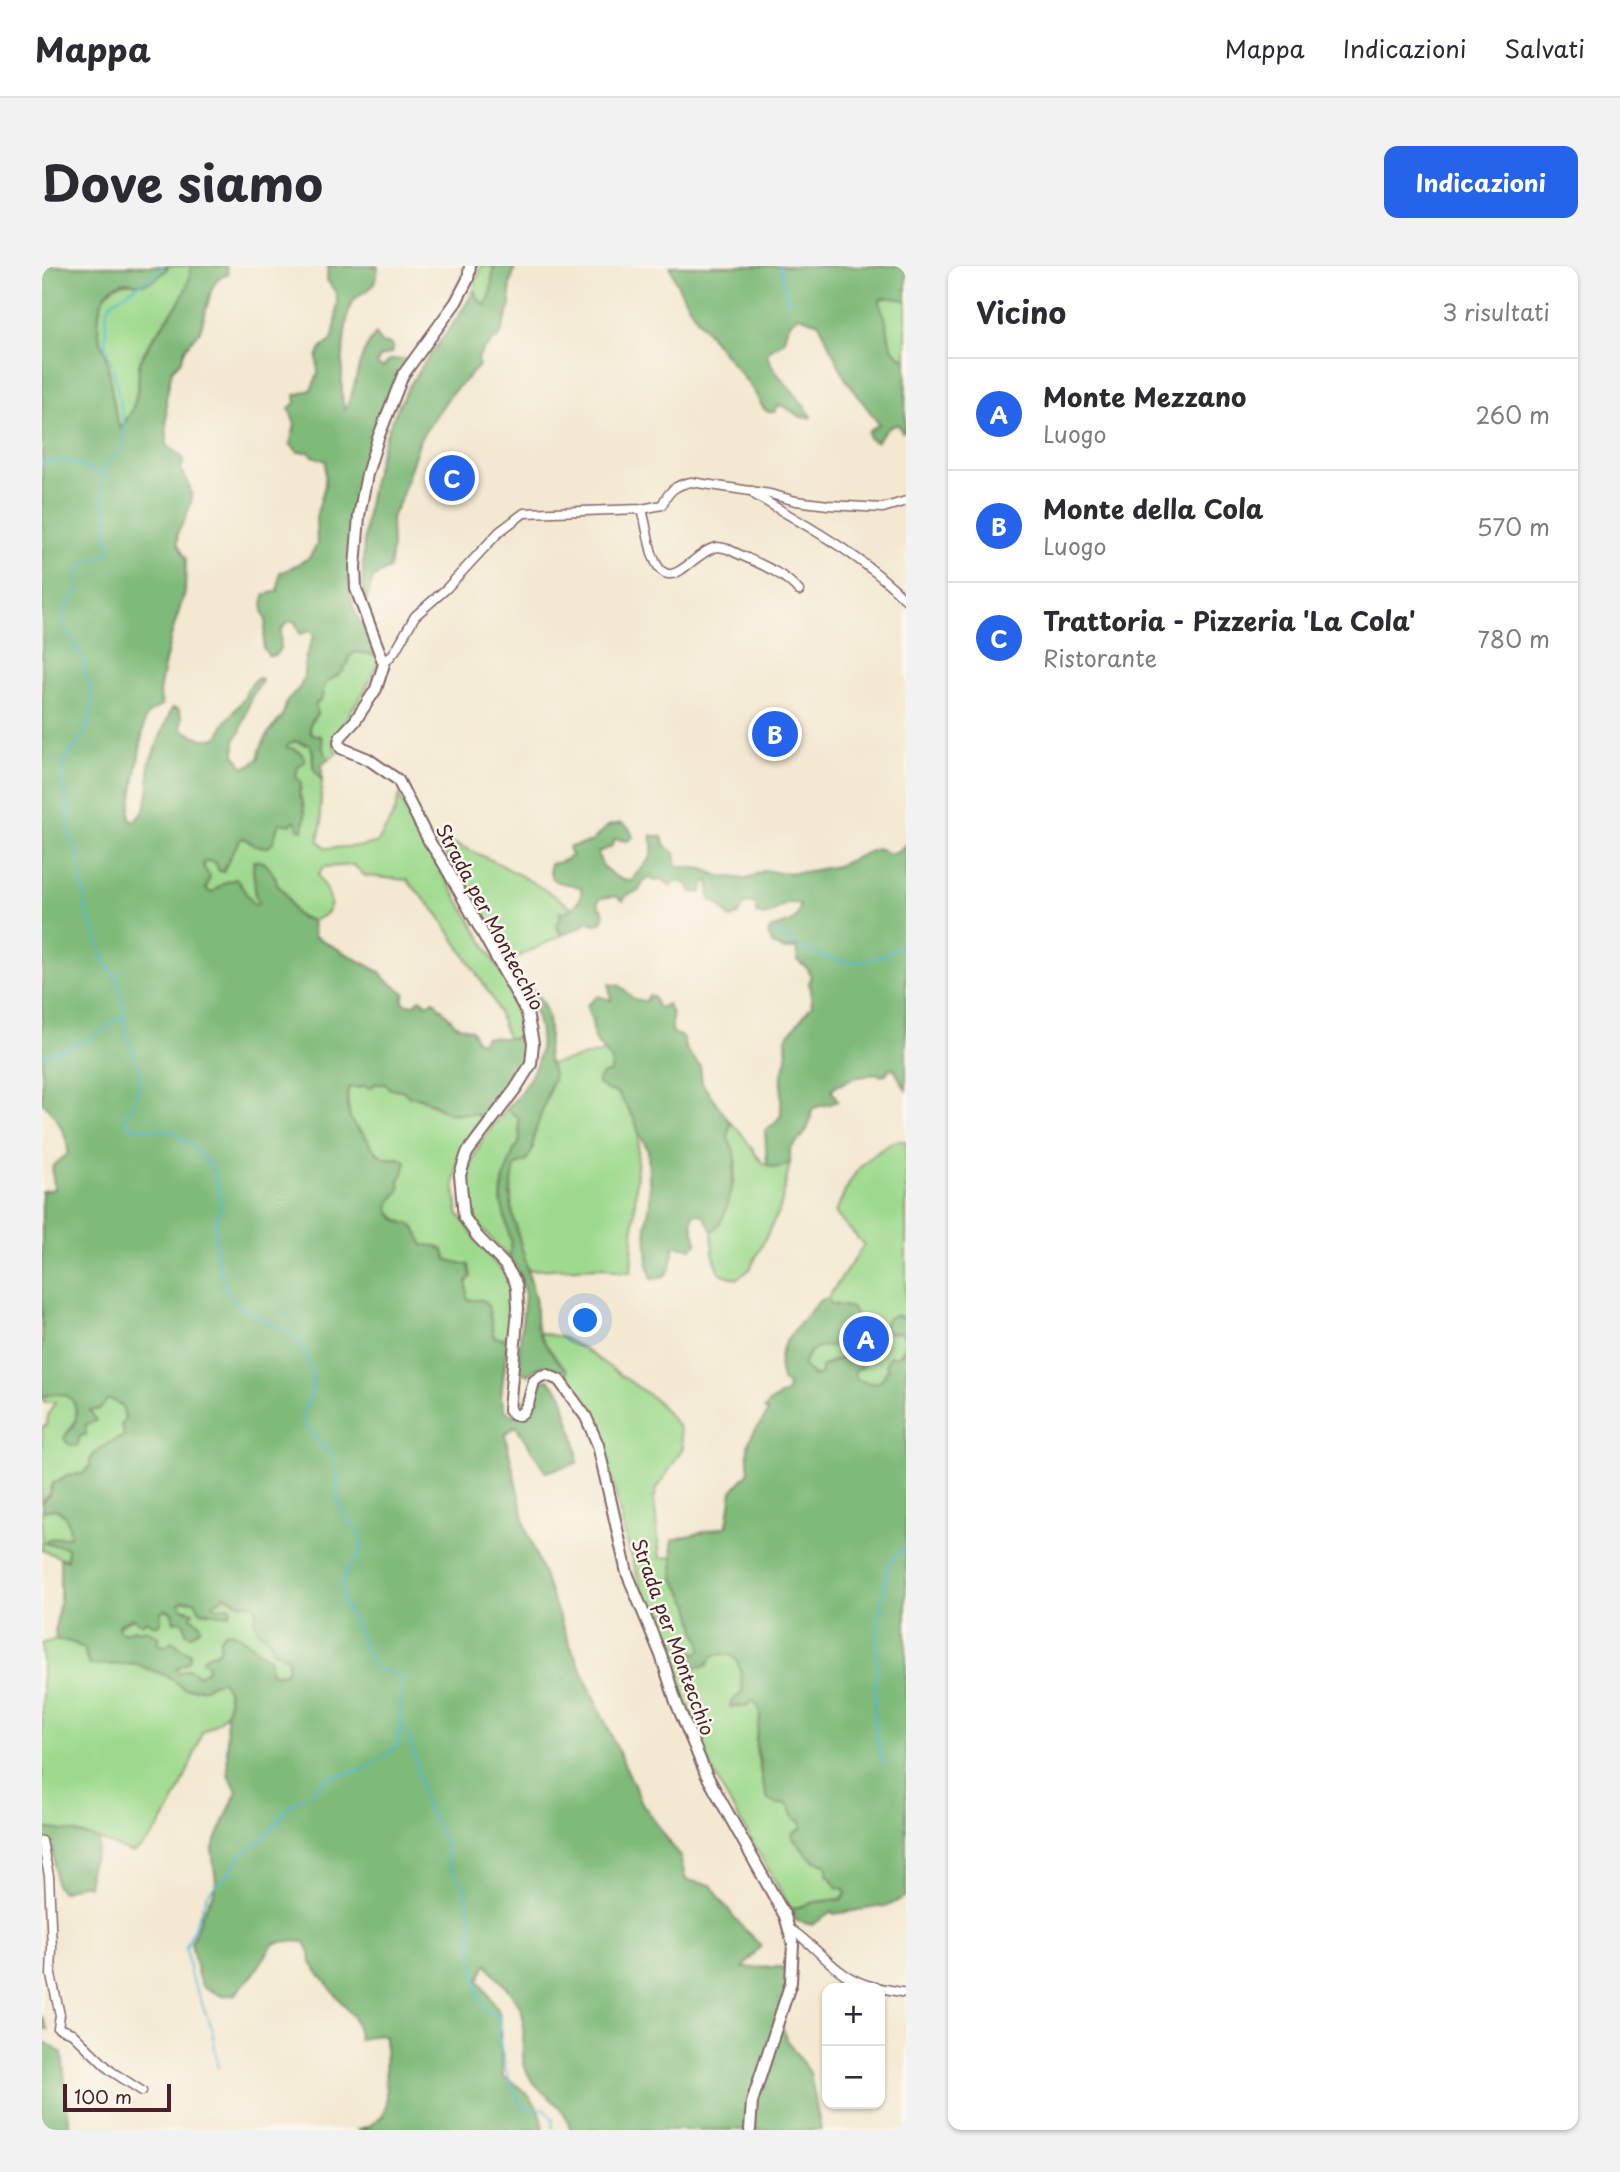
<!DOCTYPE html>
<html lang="it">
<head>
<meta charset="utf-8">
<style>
	:root { --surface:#fff; --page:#f2f2f3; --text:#2b2b33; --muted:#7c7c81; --line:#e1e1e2; --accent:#2563eb }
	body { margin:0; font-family:"Playpen Sans",sans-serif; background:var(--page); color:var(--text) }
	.controls { position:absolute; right:21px; bottom:21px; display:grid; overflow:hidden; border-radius:14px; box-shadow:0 2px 5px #0004 }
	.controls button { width:63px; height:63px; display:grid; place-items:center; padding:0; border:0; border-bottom:2px solid var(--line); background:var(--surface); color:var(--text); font:35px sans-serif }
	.scale { position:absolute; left:21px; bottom:18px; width:108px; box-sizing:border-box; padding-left:7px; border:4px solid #4a1f2b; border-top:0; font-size:19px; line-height:24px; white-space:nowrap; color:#4a1f2b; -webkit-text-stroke:5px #fbf7ec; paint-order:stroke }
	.you { position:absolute; left:544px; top:1055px; width:24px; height:24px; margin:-18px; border:5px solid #fff; border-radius:50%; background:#1a73e8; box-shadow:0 0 0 10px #1a73e833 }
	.badge { display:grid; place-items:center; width:46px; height:46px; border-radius:50%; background:var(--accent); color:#fff; font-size:23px; font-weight:700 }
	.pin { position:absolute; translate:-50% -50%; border:4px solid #fff; box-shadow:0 2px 7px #0006 }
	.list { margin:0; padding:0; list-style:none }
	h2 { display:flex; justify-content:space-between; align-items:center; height:91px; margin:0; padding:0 28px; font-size:30px }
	h2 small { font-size:23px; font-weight:400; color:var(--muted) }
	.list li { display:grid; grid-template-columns:46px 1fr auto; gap:21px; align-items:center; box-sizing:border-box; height:112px; padding:0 28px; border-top:2px solid var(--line) }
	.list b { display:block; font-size:26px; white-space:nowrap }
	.list p { margin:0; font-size:23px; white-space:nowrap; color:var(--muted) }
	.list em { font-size:23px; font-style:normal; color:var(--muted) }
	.map { position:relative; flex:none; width:864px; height:1864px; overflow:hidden; border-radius:14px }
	header { display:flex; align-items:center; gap:42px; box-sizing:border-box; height:98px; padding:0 35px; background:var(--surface); border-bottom:2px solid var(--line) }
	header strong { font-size:33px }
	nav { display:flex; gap:38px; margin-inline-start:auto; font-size:24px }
	.intro { display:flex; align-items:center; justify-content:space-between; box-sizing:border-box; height:168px; padding:0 42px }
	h1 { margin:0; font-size:49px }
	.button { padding:18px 32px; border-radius:14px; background:var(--accent); color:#fff; font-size:24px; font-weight:700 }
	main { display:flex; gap:42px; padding:0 42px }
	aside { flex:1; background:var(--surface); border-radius:14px; box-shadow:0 2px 5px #0004 }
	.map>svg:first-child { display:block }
</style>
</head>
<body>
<header>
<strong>Mappa</strong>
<nav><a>Mappa</a><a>Indicazioni</a><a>Salvati</a></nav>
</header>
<div class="intro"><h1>Dove siamo</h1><a class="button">Indicazioni</a></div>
<main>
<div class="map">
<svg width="864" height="1864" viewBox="0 0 864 1864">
	<rect width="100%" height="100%" fill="#fbf7ec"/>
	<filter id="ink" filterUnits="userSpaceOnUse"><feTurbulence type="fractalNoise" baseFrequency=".0143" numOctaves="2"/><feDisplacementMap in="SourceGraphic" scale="14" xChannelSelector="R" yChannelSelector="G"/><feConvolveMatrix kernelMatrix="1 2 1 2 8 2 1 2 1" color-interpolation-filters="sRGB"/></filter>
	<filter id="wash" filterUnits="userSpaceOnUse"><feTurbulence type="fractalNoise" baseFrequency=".00686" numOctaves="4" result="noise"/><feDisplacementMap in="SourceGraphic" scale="28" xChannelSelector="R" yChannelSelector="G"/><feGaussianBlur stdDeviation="1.57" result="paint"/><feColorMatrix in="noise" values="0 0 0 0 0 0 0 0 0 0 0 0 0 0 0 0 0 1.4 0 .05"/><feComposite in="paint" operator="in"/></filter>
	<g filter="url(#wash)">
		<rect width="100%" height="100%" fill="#f3e8d0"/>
		<!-- green -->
		<g fill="#9eda8d" stroke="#747c5c" stroke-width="2">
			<path d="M126,0H149C149,39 107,63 97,99C96,104 97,110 96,115C94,137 91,146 77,164C71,141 69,117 65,93C64,86 60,80 58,73C52,44 62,11 97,18L125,3Z"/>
			<path d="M439,0H452L448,31L443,39C426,26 434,18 439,0Z"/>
			<path d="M845,32H858L864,35V94C841,80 850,70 842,49C840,43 838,41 838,33Z"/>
			<path d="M313,386L336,389V398L323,424L292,471V481L295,487L286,493L281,483L279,470L269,468L267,458L275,448L273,440L281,428V423L285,416L294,411L307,395V391Z"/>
			<path d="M253,475L263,479L265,477L270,481L271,501L280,515L278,545L280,558L277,568V575L284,582L322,580L336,576L353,546L357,530C386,587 421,639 452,695C465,718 480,742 486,768L478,772L466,773L451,733L396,648L365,614L323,610L312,599L282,601L276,609C288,630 299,644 270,655L255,649C247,639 247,626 236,620L233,610L213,608L217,636L212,639L191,614L169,627L164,623L162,595L173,596L189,586L199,573L203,572L213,580L226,581C235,574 231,565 238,557L255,555L261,537L257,527L259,523L254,510L256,500L250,482L245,483V478Z"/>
			<path d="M393,571C442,587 488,613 531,642L518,653L515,663L520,669L468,695Z"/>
			<path d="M563,786C569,793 572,797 569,806L560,809L556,814V818L565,824L576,827L593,854L597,867L589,1006H581L560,1001L486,1004C477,969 462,936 473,900C479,897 487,892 490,885C492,881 491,873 492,868C497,849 516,816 508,798Z"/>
			<path d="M332,818H343L355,824H360L368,831H376L406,847L431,848L436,849L439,853L417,888L412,917L416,947L441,983L462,1006L468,1018L470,1029L466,1070L461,1073L452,1071L446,1040L425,1032V1015L429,1011L426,999L406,994L380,980C373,951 361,964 347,944V940L355,915L358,892L341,891L327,879L323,870L313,861L308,852L305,829L307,820Z"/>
			<path d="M465,843L474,849L477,853C475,864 483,874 472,884C466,900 457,920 460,938C463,957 472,974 468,993C456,980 441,966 432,951C429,944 428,937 427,930C422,893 442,870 465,843Z"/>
			<path d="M688,856C692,860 697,864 700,868C714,886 720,911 748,897L738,943L708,1003L695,1013L678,1007L671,988L670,965C684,956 697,904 693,888C691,882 687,878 686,872C685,867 688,862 688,856Z"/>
			<path d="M853,875H864V1052H861L847,1067L858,1066L863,1071L864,1080L846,1103L838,1116L827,1117L815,1114L812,1107L821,1096L822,1091L789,1095L780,1101L779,1108L774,1111L761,1099C769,1074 785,1084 801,1072C807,1068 812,1061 817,1056L809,1042L789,1038L785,1033L822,979L793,947C811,908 814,897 853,875Z"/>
			<path d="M496,1066L521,1072L542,1083L614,1134L637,1161L641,1182L615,1223L612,1234L618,1292L631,1291L632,1313L648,1339L654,1364L660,1376L659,1385L656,1387L644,1386L643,1390L662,1401L666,1399L671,1390C701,1380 699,1408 700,1427L689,1436V1441L706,1439L709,1433L715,1437L718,1443V1456L714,1471V1484L721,1518L726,1534L747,1539L751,1551L758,1553L760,1563L754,1567L752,1574C765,1586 763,1594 782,1597L785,1600V1609L791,1614L792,1617L802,1623L804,1629L803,1632L773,1636L749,1643L682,1527L666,1495L599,1322L582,1266L562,1178L546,1141L525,1113V1104C517,1096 500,1075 496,1066Z"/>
			<path d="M19,1127C39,1134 38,1153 25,1167L38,1170L48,1145L65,1134H70L81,1140C83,1150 83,1160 81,1171L75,1173L51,1189L48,1200L42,1208L25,1209L8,1222V1228L0,1236V1161L5,1159L6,1149L13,1136H2L0,1131L2,1128Z"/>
			<path d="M0,1243L2,1245C6,1244 11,1242 15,1243C25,1246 28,1261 28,1270L7,1273L8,1279H19L25,1282V1294L0,1284Z"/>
			<path d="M182,1329L197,1337L213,1339C214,1342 214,1347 215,1351C218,1363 228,1372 231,1384L246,1393V1402L243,1407L232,1408L228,1404L227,1393L214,1384L210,1380L178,1383L174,1387L163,1390L161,1395L165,1398L166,1404L156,1410L152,1406L136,1407L134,1402L145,1397L148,1387L138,1382L135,1378L120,1380L97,1365L82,1367L77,1364L76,1359L91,1352L100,1358L104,1354L109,1357L117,1351L119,1346L124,1343L143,1357L153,1354L149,1351L146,1343L140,1342L136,1337L142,1334L153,1335L158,1345L186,1349L171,1339Z"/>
			<path d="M14,1373L32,1377L43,1383V1390L47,1399L85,1398L91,1397L125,1410L144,1423L162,1422L180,1413C193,1440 186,1452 160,1466C149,1499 123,1572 90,1587L55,1573L0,1562V1378Z"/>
		</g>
		<!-- forest -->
		<g fill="#7eba78" stroke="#646c52" stroke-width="2" fill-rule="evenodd">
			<path d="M0,0H126C120,11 108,19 95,18C92,18 88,16 84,16C58,20 53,51 58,73C60,80 64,87 65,94C69,117 70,141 78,163C91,148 95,133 97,113C97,107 96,103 98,97C111,63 148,37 149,0H184L186,8L176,13L170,22L158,65L144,81L139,95L130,104L124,133L125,179L142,193L139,204L147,218L150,233L143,253L135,268L136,278L144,293L143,326L129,370L121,405L117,426L120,439L107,447L103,453L88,543V553L92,555L101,547L104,539L107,520V498L130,442L136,443L140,451L139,460L142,465L161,473H171L176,471L182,458L203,431L205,424L214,413L219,412L220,415L209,432L198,466L193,473V489L201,501L206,500L216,493L219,481L227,466L240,451L245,435L258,421L262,410L263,394L272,368L268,365L258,368L253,356H246L239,364L238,382L234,389L227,390L221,382L224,354L221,346L222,329L236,325L238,306L245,304L267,292L275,278L274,251L283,219L284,195L271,190L267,186H256L248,178L253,159L247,142L254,137L253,129L269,124L276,108L275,91L279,83L290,74L294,57L295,35L294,27L285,14L286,0H336C334,32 320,19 310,37C302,51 296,131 303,144C317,119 312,93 334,68C340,77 334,77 348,78L351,82L349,87L338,91L335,97L337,100L342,101L347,94L364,93L366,96C330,155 309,225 308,294C308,307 307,319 309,332C313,353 328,370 336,389L313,386L307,391L306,398L302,401V405L285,416L281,423L280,432L273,439L275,448C269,455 266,459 269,468L279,470L281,483L286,493L280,499V515L271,501V486L268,479L253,475L245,479V482C254,482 262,487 263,496L256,500L254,510L259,517L257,527L261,537L263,552L261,564L256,563L254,555H251L249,559L238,557C232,564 235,577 226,581L213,580L203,572L199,573C191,583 187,594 181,606L177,605L173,596L162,595L161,601L168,610L164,623L169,627L182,617L194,613C201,621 205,631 213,639L217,636L213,629C214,618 209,603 212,595C226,593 232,608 236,620C248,628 247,646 259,652C262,653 266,653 270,655L272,670L338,706L342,712L363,727L360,734L364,738L373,739L376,734L379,733L385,738L392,735L414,759L430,764L434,774L439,776L443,771C458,771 472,775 486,768C485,806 462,826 439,853L436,849L431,848L406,847L390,837L376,831H368L360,824L348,823L343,818H333L330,821L325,822L323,819L317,822L307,821C303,831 305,849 312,859C315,863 321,866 324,871C328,878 333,888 342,891C350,894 356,891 364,895L361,908L356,915L358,918L357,926C345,937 342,948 360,956C368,960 363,955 370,960C377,965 378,972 381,979L395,980L402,985L404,992L406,994L427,999L429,1011L425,1015V1032L427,1034H441L446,1040L452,1071L461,1073L466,1070L459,1131L463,1144L471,1150L497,1116L506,1113L521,1129C523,1153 537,1172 535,1197L504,1206L474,1160L463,1168L484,1262L525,1372L600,1537L638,1591L644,1614L669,1619C684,1643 699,1661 719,1680L701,1702L739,1701L750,1709L738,1756L745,1774L768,1807L779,1864H528C524,1836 499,1831 487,1810C473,1786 488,1761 478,1741C471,1727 454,1711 445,1698L437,1714L456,1744L459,1756L458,1774L461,1810C480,1821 502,1840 501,1864H314L327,1860L341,1850L344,1839L343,1770L336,1768L317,1774L316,1765L312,1752L269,1697L268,1686L263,1676L244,1675L231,1678L211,1709L198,1722L194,1728L180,1730L160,1720L156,1710L149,1677L160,1648L172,1626L174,1615L170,1584L195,1525L186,1508L184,1447L187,1437L186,1426L180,1414L162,1422L143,1423L125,1410L91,1397L85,1398L47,1399L43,1383L32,1377L14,1373L13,1364L18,1333V1292L25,1294V1282C18,1278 10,1280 3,1277L7,1273L28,1270C29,1258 23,1247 13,1243L2,1245L0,1243V1236L8,1228L11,1217L21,1214L25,1209L41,1208L48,1200V1194C54,1184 70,1174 81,1171L82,1166L79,1161L83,1151L80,1139L70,1134H65L58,1143L48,1145L54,1155L44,1158V1169L38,1170L35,1180C28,1180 25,1178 22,1172C25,1166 30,1163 33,1158C34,1155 34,1149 34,1146C33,1127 15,1125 0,1131V925L13,923C9,901 6,902 26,888C27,871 13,847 0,836ZM182,1329L197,1337L213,1339L215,1344L212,1354L215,1359L216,1364L228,1374L231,1384L246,1393V1402L243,1407L232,1408L228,1404V1393C213,1384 203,1370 186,1365L181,1367L178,1372V1383L174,1387L163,1390L160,1395L165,1398L166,1403L156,1410L147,1403L136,1407L134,1402L145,1397L148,1393V1387L138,1382L130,1375L125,1379L119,1380L115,1377L117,1371L103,1363L97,1365L92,1363L82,1367L77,1364L76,1359L91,1352L100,1358L104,1354L114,1360L118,1357L119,1346L124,1343L130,1346L132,1356L138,1355L142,1357L144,1367L150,1369L159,1362L158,1357L149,1351L151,1346L140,1342L137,1337L142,1334L153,1335L158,1345L186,1349L189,1344L187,1340L176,1342L171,1339L174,1335L179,1333Z"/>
			<path d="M452,0H473L468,20V41L458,70L442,83L435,94L437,100L408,129L378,173L358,235L349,253L350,282L347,303L331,312L324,336C320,324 321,311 321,298C322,239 336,174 366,122C386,87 414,60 432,24L435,33L443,39L448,31Z"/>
			<path d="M628,0H864V35C855,31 847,31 838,33C837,41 840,43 842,49C850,70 841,80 864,94L863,165L860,166L857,159C845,158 841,169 834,176L827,172L826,166L837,158L803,112L777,57L757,50C747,55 743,65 742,75L726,85L725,89C735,114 758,128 769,151C754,155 751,141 737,139L732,146H726C718,141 717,132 711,124C681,83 644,49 628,0Z"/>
			<path d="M579,557L587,562L591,571L586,575L573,573L569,581L556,586C557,602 575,615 590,615C594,605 603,601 608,592C612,587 610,575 609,569L620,571L623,579L633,587L635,600L661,603L678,610L705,613L723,604L737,607L761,606L795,600L831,584L838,583L847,588L856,586L864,578V824L852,803H847L844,808L839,810L834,807C827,810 822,810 816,811C807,813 801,819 792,820L790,825L796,835C788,840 778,838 770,843C767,866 764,867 748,883V897L736,902L725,899L723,864L732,858L739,849L740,808L745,794L744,772L770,739L767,716L769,712L766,703L756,695L754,682L743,684L731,679L726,668L728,663C745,657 756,659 758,639C736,630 734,656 715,648L714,640L712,637L703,638L696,649L688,652L678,640L668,634L667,615H664L659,627L650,626L645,618L636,615L628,620L621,613L613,615L608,612L602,614L597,625L585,629L581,635L574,630L559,632L556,635L557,641L561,644L562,652L559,657L553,658L545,655L540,661L520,669L514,658L518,653V646C530,646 541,635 539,622C524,614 505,623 508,598L518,596L530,590L527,586V581L549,576L566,560Z"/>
			<path d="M480,718C500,724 508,751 507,770C506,777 504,786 506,793C508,803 516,809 508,819L492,870L490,885L484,895L473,900L468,929L470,946L493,1032C495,1042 493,1051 495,1061C497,1072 516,1096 525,1104V1113C512,1101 500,1093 486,1109L475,1104L483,1029L477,1007L468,993L469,976L459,935L462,912L472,884C483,874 475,864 477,853L465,843C504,797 509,773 480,718Z"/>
			<path d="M567,718L578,720C587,728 591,736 604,735L607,729L611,730L615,741L618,742L625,738L630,748V766L641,772L644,784L658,800L660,817L688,856L686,872L693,888V896C690,916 687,954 670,965C664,955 665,948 652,947C647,959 654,966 655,978L649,982L631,980C631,996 630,1013 610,1013L606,999L604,960L608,936L606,884L597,867L593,854L576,827L565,824L556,818V814L560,809L569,806L570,795L552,773L550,753L546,746L545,739L556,730L569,734Z"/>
			<path d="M780,1033H785L789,1038L809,1042L821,1063C819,1072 809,1075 800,1074L799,1078C781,1083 768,1076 761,1099L769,1109L774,1111L779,1108V1101L811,1087L822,1091L821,1101L815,1103L812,1107L815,1114L827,1117L838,1116L846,1103L844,1098L847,1090H858L864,1079V1630L848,1639L792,1648L790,1646L770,1659L755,1655L749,1643L773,1636L799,1634L804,1628L802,1623L794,1621L791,1614L785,1609V1600L782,1597C765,1594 768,1590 758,1579C750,1570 754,1579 750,1568L760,1562L758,1554H753L747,1539L743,1537L736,1539L726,1534C725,1528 723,1524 721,1518C718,1510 719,1503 718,1496C717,1488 713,1482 714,1474C715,1459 725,1444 709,1434L706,1439L688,1441L689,1436L700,1427C699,1408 701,1380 671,1390C664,1399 664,1401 652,1401L643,1390L644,1386L656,1387L659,1385V1376L654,1364L648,1339L632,1313L630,1274L685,1260L690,1225L707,1206C706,1191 703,1178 712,1166C717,1159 722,1154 726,1146L722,1143L727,1137L746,1125L745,1117L741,1116C730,1086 747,1070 764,1050C769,1044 774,1038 780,1033Z"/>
			<path d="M852,1049L864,1052V1075L863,1071L858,1066L847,1067L841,1061L845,1053Z"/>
			<path d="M0,1562L31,1566L55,1573C60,1586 51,1590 48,1601C46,1606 47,1614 46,1620L39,1618L20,1626L14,1619L11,1583L0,1573Z"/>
			<path d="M0,1750L6,1764L2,1762L0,1774L20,1787L28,1864H0Z"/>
		</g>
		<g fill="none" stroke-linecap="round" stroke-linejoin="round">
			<!-- stream -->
			<g stroke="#52b8d1" stroke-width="2">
				<path d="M121,0L109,11L70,36L65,43L63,77L71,102L83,162L80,184L65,196C62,208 58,222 61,235C62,240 66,244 66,250C67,256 65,261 65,267C65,272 69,277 68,283C66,299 24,286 38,324L25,338L19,363L29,371L43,398V407L50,426L48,454L36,478L23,494L20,503V520L26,540L27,564L36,589L46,653L54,666L63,696L70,704L77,717L85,771L98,803V817L96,825L83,853L85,858L90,861C101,863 123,863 132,866C142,870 167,897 172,907C174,910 179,935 179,938C179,945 174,951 173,958C171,968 178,1011 183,1021C200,1057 250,1055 263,1086C268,1099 274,1113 269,1127C266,1138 258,1145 263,1157C269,1172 285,1180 292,1194C299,1209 292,1225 298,1240C303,1254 317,1262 320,1276C322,1290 308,1297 303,1308C291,1332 310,1347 317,1367C321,1377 324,1393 332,1401C336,1405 341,1404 346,1406C351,1407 356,1411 360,1413L358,1456L368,1472L384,1542L403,1575L408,1600L423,1622L430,1657L429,1682L437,1732L446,1746L455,1749L458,1752L459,1760L456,1768L464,1804L468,1816L481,1842L503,1843L511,1853L510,1864"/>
				<path d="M738,0L745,33L748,37"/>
				<path d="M0,197L22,194L62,209"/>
				<path d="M729,664C737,667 744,674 752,678C793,700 826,704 864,676"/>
				<path d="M0,790L47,774L82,749"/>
				<path d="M844,1501L838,1485L832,1455L837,1350L846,1298L864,1280"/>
				<path d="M176,1802L170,1763L148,1708L144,1681L166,1627L188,1606L200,1588L216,1577L232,1561L247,1540L271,1526L285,1512L324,1503L352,1484L356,1475L358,1458"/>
			</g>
		</g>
	</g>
	<g filter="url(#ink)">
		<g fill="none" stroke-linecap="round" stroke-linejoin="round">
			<defs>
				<g id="minor">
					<path d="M710,225L713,229C767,261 821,290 864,334"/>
					<path d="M600,243C604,258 606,273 610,287C626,336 650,285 675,281C678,281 682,282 686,283C709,295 740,304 757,325"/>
					<path d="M342,398L353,385L373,350L404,323L457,266L482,247L600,243L620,239C627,225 633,219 649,216L728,228L754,235L786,239L841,242L864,235"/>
					<path d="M0,1575L7,1610L10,1683L9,1709L18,1749L16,1762L30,1767L69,1805L100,1825"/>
					<path d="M747,1662C781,1684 793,1714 838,1722"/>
					<path d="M838,1722L864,1727"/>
				</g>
				<path id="tertiary" d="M428,0L426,13L414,36L361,109L336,172L325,208L317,250L313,301L314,323L342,398L334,423L313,455L299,470L297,476L299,482L326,493L356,514L387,575L401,596L485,747L491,777L489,798L474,822L425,887L418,909L422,951L435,970L463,999L473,1015L475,1023L476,1042L467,1144L472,1149H477L481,1146L486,1138L492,1115L499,1110L505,1109L517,1114L544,1151L556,1179L585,1307L619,1389L634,1436L664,1508L743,1650L751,1678L749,1716L710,1836L708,1864"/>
			</defs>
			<!-- minor casing -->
			<use href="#minor" stroke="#856565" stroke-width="11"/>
			<!-- tertiary casing -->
			<use href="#tertiary" stroke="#856565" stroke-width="14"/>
			<!-- minor -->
			<use href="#minor" stroke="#fff" stroke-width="8"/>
			<!-- tertiary -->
			<use href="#tertiary" stroke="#fff" stroke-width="10"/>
		</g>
	</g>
	<g text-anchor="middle" stroke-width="5" stroke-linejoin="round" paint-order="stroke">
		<!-- street labels -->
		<g font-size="19" fill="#4a1f2b" stroke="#fbf7ec">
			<text transform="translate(448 651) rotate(62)" y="7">Strada per Montecchio</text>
			<text transform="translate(631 1371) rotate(70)" y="7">Strada per Montecchio</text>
		</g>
	</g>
</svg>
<div class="controls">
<button>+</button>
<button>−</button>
</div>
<div class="scale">100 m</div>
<div class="you"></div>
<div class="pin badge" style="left:824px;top:1073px">A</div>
<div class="pin badge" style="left:733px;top:468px">B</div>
<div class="pin badge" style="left:410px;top:212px">C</div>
</div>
<aside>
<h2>Vicino<small>3 risultati</small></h2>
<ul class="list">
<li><span class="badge">A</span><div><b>Monte Mezzano</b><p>Luogo</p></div><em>260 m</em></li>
<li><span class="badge">B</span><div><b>Monte della Cola</b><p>Luogo</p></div><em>570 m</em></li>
<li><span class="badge">C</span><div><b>Trattoria - Pizzeria 'La Cola'</b><p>Ristorante</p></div><em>780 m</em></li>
</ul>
</aside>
</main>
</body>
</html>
